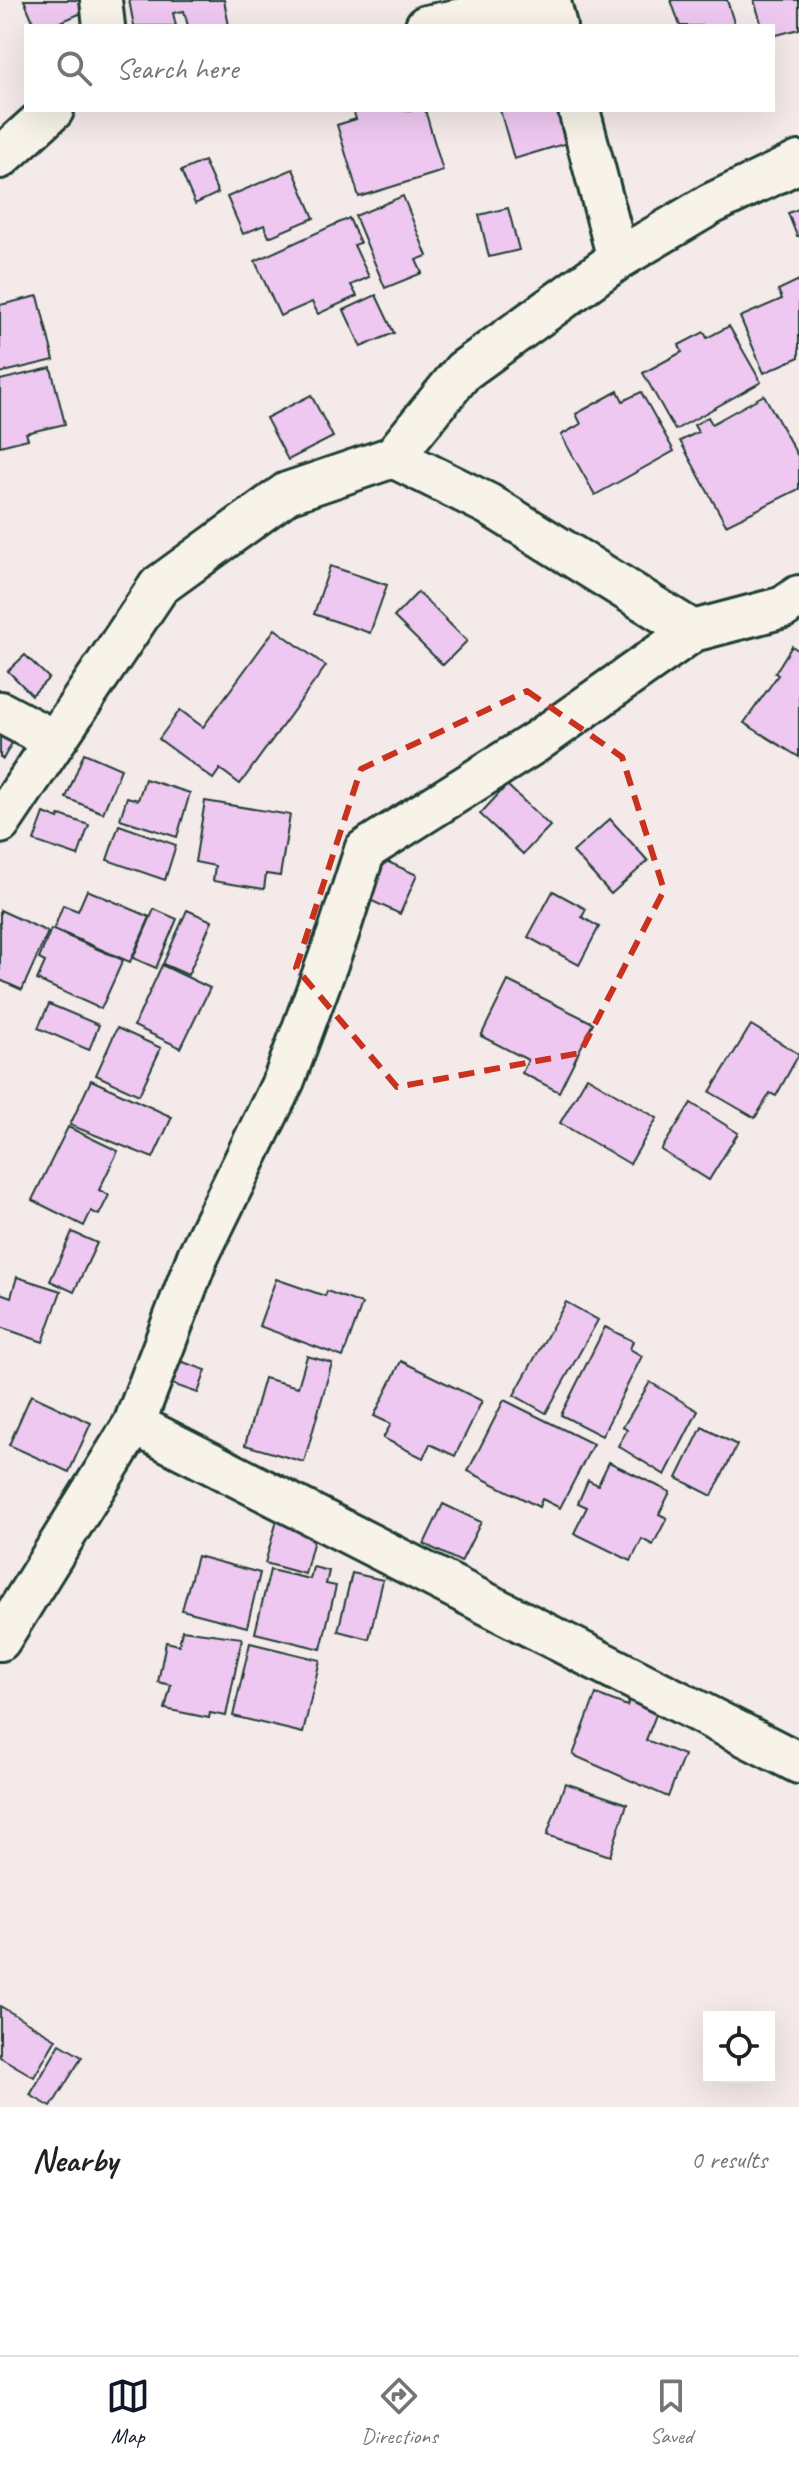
<!DOCTYPE html>
<html lang="en">
<head>
<meta charset="utf-8">
<style>
	:root { --surface:#fff; --page:#f6f6f6; --text:#202124; --muted:#757577; --line:#e0e0e0; --accent:#111827 }
	body { margin:0; font-family:Caveat,sans-serif; background:var(--page); color:var(--text) }
	.controls { position:absolute; right:24px; bottom:24px; display:grid; overflow:hidden; border-radius:0px; box-shadow:0 8px 32px #0002 }
	.controls button { width:72px; height:72px; display:grid; place-items:center; padding:0; border:0; border-bottom:2px solid var(--line); background:var(--surface); color:var(--text); font:40px sans-serif }
	.list { margin:0; padding:0; list-style:none }
	h2 { display:flex; justify-content:space-between; align-items:center; height:104px; margin:0; padding:0 32px; font-size:34px }
	h2 small { font-size:26px; font-weight:400; color:var(--muted) }
	.icon { flex:none; width:44px; height:44px; fill:none; stroke:currentColor; stroke-width:2; stroke-linecap:round; stroke-linejoin:round }
	.map { position:relative; flex:none; width:799px; height:2107px; overflow:hidden }
	.search { position:absolute; background:var(--surface); box-shadow:0 8px 32px #0002; left:24px; right:24px; top:24px; height:88px; display:flex; align-items:center; gap:20px; box-sizing:border-box; padding:0 28px; border-radius:0px; color:var(--muted); font-size:30px }
	.sheet { height:248px; background:var(--surface) }
	nav { display:flex; justify-content:space-around; align-items:center; box-sizing:border-box; height:112px; border-top:2px solid var(--line); background:var(--surface); font-size:22px; color:var(--muted) }
	nav a { display:grid; justify-items:center; gap:4px }
	nav .on { color:var(--accent) }
	.map>svg:first-child { display:block }
</style>
</head>
<body>
<div class="map">
<svg width="799" height="2107" viewBox="0 0 799 2107">
	<rect width="100%" height="100%" fill="#f5eaea"/>
	<filter id="ink" filterUnits="userSpaceOnUse"><feTurbulence type="fractalNoise" baseFrequency=".0125" numOctaves="2"/><feDisplacementMap in="SourceGraphic" scale="16" xChannelSelector="R" yChannelSelector="G"/><feConvolveMatrix kernelMatrix="1 2 1 2 8 2 1 2 1" color-interpolation-filters="sRGB"/></filter>
	<g filter="url(#ink)">
		<!-- building -->
		<g fill="#efc8f1" stroke="#1f3d34" stroke-width="2">
			<path d="M24,0H93L96,7L51,26H35Z"/>
			<path d="M129,0H224L229,26H188L184,11L173,13L176,26H134Z"/>
			<path d="M671,0H727L735,26H680Z"/>
			<path d="M754,0H799V29L773,36V26H762Z"/>
			<path d="M353,110H425L443,171L359,197L337,125L356,119Z"/>
			<path d="M500,110H557L567,143L514,159Z"/>
			<path d="M204,161L218,193L195,204L181,171Z"/>
			<path d="M293,169L314,218L269,237L264,225L243,234L227,197Z"/>
			<path d="M403,196L427,256L416,260L422,273L385,288L355,216Z"/>
			<path d="M508,208L519,250L489,257L479,215Z"/>
			<path d="M799,209V236H797L788,213Z"/>
			<path d="M349,218L360,243L354,245L369,277L351,285L357,296L318,314L312,302L280,316L255,261Z"/>
			<path d="M799,280V357L764,373L740,317L782,299L778,290Z"/>
			<path d="M376,295L394,333L361,347L344,310Z"/>
			<path d="M38,296L54,360L0,373V305Z"/>
			<path d="M729,326L761,382L675,430L643,373L682,352L679,345L704,332L707,338Z"/>
			<path d="M51,368L65,424L26,433L28,439L0,446V380Z"/>
			<path d="M618,391L623,401L641,392L674,451L595,495L561,435L581,424L576,414Z"/>
			<path d="M311,395L333,437L288,460L266,418Z"/>
			<path d="M764,395L799,458V489L726,525L680,441L698,432L694,425L708,417L712,424Z"/>
			<path d="M330,566L387,585L370,633L314,614Z"/>
			<path d="M418,592L467,641L443,665L394,617Z"/>
			<path d="M275,629L326,666L240,784L220,769L213,779L159,739L180,710L203,727Z"/>
			<path d="M792,646L799,651V757L744,723L778,675L775,673Z"/>
			<path d="M25,655L49,678L32,695L8,671Z"/>
			<path d="M0,727L16,736L3,759L0,757Z"/>
			<path d="M84,753L121,769L103,813L66,798Z"/>
			<path d="M145,779L190,793L177,837L120,819L127,797L138,800Z"/>
			<path d="M507,785L550,826L523,854L480,814Z"/>
			<path d="M205,801L290,815L280,876L266,874L264,889L213,881L215,866L195,862Z"/>
			<path d="M44,813L58,819L60,815L89,825L78,856L34,841Z"/>
			<path d="M610,819L648,861L611,894L573,852Z"/>
			<path d="M119,825L176,845L165,880L107,860Z"/>
			<path d="M375,856L417,875L400,914L357,894Z"/>
			<path d="M87,890L150,917L130,962L54,929L63,905L78,911Z"/>
			<path d="M553,891L586,909L582,917L599,927L579,965L528,937Z"/>
			<path d="M154,909L177,919L156,968L133,958Z"/>
			<path d="M0,910L48,932L22,990L0,980Z"/>
			<path d="M187,910L212,921L188,975L163,964Z"/>
			<path d="M51,929L123,960L101,1009L37,980L45,962L39,959Z"/>
			<path d="M162,965L210,988L181,1048L134,1026Z"/>
			<path d="M508,981L593,1023L559,1092L522,1073L528,1060L481,1036Z"/>
			<path d="M49,1004L99,1025L89,1050L38,1028Z"/>
			<path d="M751,1025L799,1054L776,1096L770,1093L755,1118L710,1092Z"/>
			<path d="M117,1028L161,1048L139,1095L96,1075Z"/>
			<path d="M587,1077L657,1118L630,1164L560,1123Z"/>
			<path d="M91,1080L172,1117L153,1158L70,1125Z"/>
			<path d="M691,1103L738,1133L709,1180L661,1150Z"/>
			<path d="M68,1127L118,1151L99,1190L109,1195L99,1215L91,1211L84,1226L32,1200Z"/>
			<path d="M72,1232L97,1243L74,1292L50,1281Z"/>
			<path d="M17,1277L61,1291L43,1342L0,1327V1293L11,1297Z"/>
			<path d="M276,1279L325,1296L327,1291L362,1304L343,1357L259,1326Z"/>
			<path d="M566,1302L598,1320L546,1413L514,1395Z"/>
			<path d="M605,1327L633,1341L630,1349L642,1356L602,1436L561,1415Z"/>
			<path d="M307,1356L332,1363L304,1462L245,1445L264,1378L298,1387Z"/>
			<path d="M177,1360L206,1370L198,1393L169,1383Z"/>
			<path d="M401,1361L482,1401L455,1456L430,1444L423,1458L383,1438L391,1424L374,1416Z"/>
			<path d="M650,1382L698,1411L665,1475L618,1446L627,1430L623,1427Z"/>
			<path d="M31,1395L91,1423L69,1472L9,1445Z"/>
			<path d="M504,1400L593,1444L560,1508L542,1499L539,1507L468,1471Z"/>
			<path d="M702,1427L737,1445L712,1496L677,1478Z"/>
			<path d="M609,1462L670,1492L659,1514L667,1518L653,1545L642,1539L631,1561L574,1533L587,1507L578,1503L588,1480L598,1485Z"/>
			<path d="M443,1504L481,1522L461,1562L424,1544Z"/>
			<path d="M278,1517L317,1528L305,1574L265,1563Z"/>
			<path d="M197,1556L260,1573L247,1627L182,1610Z"/>
			<path d="M313,1567L329,1571L326,1584L336,1586L321,1649L255,1633L270,1570L310,1579Z"/>
			<path d="M352,1573L383,1580L369,1639L338,1631Z"/>
			<path d="M182,1630L242,1638L226,1716L210,1713L209,1718L165,1709L171,1685L158,1682L166,1642L179,1645Z"/>
			<path d="M250,1643L320,1660L303,1733L233,1716Z"/>
			<path d="M596,1694L627,1706L629,1700L657,1712L646,1740L684,1755L668,1797L573,1755Z"/>
			<path d="M565,1783L627,1804L610,1856L547,1835Z"/>
			<path d="M0,2006L56,2039L34,2077L0,2057Z"/>
			<path d="M60,2044L82,2057L51,2107L30,2095Z"/>
		</g>
		<g fill="none" stroke-linecap="round" stroke-linejoin="round">
			<defs>
				<g id="minor">
					<path d="M101,0L104,26"/>
					<path d="M426,26L550,2L556,26"/>
					<path d="M579,110L618,259"/>
					<path d="M0,158L53,110"/>
					<path d="M393,457L488,504L693,631"/>
					<path d="M0,712L53,740"/>
					<path d="M0,823L159,586L287,493L393,457L463,371L618,259L711,204L799,162"/>
					<path d="M134,1424L799,1763"/>
					<path d="M0,1640L134,1424L198,1256L284,1080L338,934L365,850L536,742L693,631L784,607L799,596"/>
				</g>
			</defs>
			<!-- minor casing -->
			<use href="#minor" stroke="#1f3d34" stroke-width="46"/>
			<!-- minor -->
			<use href="#minor" stroke="#f7f3e8" stroke-width="40"/>
		</g>
	</g>
	<!-- marked area -->
	<path fill="none" stroke="#c8321e" stroke-width="6" stroke-dasharray="16 10" stroke-linejoin="round" d="M527,691L622,757L664,890L580,1053L397,1087L296,968L361,769Z"/>
</svg>
<div class="controls">
<button><svg class="icon" aria-label="locate" viewBox="0 0 24 24"><circle cx="12" cy="12" r="6"/><path d="M12 2v4M12 18v4M2 12h4M18 12h4"/></svg></button>
</div>
<div class="search"><svg class="icon" aria-label="search" viewBox="0 0 24 24"><circle cx="10" cy="10" r="6"/><path d="M15 15l6 6"/></svg>Search here</div>
</div>
<section class="sheet">
<h2>Nearby<small>0 results</small></h2>
<ul class="list">
</ul>
</section>
<nav>
<a class="on"><svg class="icon" aria-label="map" viewBox="0 0 24 24"><path d="M3 6l6-2 6 2 6-2v14l-6 2-6-2-6 2zM9 4v14M15 6v14"/></svg>Map</a>
<a><svg class="icon" aria-label="directions" viewBox="0 0 24 24"><path d="M12 3l9 9-9 9-9-9zM9 14v-3h6M13 9l2 2-2 2"/></svg>Directions</a>
<a><svg class="icon" aria-label="saved" viewBox="0 0 24 24"><path d="M7 4h10v16l-5-4-5 4z"/></svg>Saved</a>
</nav>
</body>
</html>
